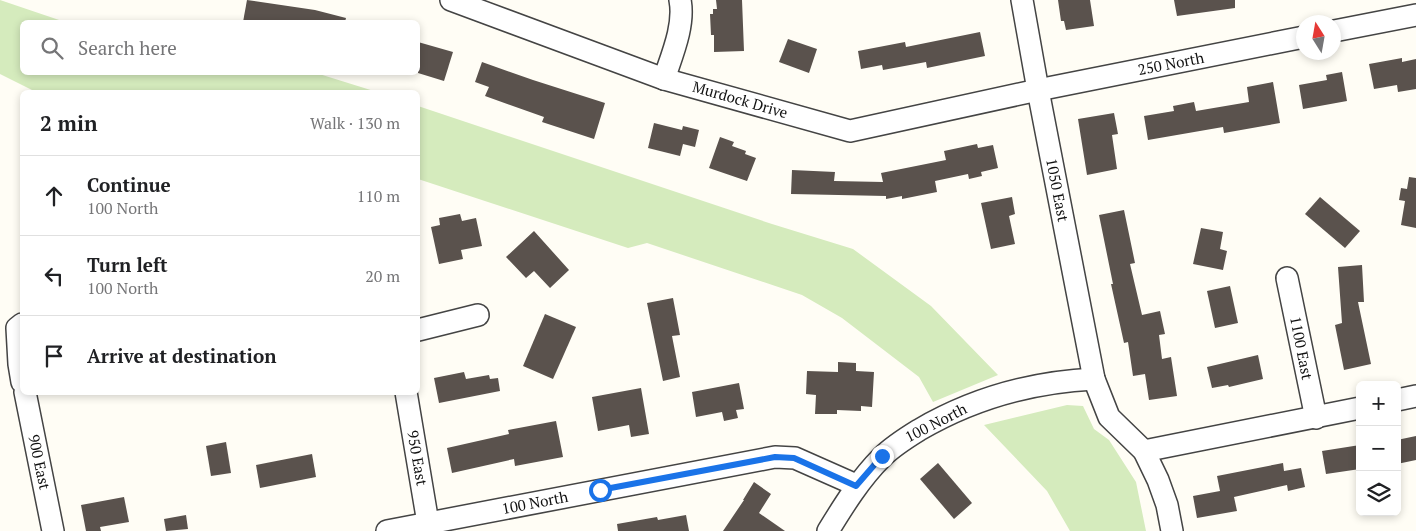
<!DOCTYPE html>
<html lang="en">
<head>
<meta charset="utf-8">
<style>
	:root { --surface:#fff; --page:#f2f2f2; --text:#202124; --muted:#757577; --line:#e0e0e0 }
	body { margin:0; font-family:"PT Serif",serif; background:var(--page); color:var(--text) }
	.controls { position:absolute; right:15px; bottom:15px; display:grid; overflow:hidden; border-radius:8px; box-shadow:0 2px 8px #0003 }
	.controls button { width:45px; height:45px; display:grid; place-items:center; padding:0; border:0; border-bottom:1px solid var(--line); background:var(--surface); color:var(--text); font:25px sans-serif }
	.compass { position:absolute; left:1296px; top:15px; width:45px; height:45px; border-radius:50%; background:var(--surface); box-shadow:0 2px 8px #0003; rotate:349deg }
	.stop { position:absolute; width:15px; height:15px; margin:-11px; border:4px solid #1a73e8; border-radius:50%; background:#fff }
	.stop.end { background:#1a73e8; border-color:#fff; box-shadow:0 1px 5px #0008 }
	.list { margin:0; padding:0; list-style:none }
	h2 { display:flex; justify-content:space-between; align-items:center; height:65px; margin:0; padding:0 20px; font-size:21px }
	h2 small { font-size:16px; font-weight:400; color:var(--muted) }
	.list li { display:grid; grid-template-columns:32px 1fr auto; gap:15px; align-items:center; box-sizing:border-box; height:80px; padding:0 20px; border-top:1px solid var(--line) }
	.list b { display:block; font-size:19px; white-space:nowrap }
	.list p { margin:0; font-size:16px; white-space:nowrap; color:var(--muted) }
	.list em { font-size:16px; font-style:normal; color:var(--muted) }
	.icon { flex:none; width:28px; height:28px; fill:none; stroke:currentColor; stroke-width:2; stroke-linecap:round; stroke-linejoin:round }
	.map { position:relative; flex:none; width:1416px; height:531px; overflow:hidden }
	.search { position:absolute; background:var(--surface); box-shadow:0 2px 8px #0003; left:20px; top:20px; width:400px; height:55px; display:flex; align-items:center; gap:12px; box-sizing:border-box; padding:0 18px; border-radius:8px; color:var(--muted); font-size:19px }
	.panel { position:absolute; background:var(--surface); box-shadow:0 2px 8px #0003; left:20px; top:90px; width:400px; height:305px; border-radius:8px }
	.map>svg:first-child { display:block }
</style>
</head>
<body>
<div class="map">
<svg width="1416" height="531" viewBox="0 0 1416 531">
	<rect width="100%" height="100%" fill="#fffdf5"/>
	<!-- green -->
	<g fill="#d5ebbd">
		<path d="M0,0L65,22H22V72L316,73L377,92H36L0,74Z"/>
		<path d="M418,106L772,224L853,249L931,306L998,375L933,402L919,377L842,318L802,295L647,243L628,248L418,179Z"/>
		<path d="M1067,405L1083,406L1094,429L1109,440L1136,482L1146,531H1070L1047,491L984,425Z"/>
	</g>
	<!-- building -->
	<g fill="#5a524d">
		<path d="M247,0L315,10L346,18L345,22H243Z"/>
		<path d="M716,0H742L744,51L714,52V35H711L710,14H713V9H717Z"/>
		<path d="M1058,0H1090L1094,26L1066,30L1064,21H1061Z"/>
		<path d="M1174,0H1235V8L1177,16Z"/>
		<path d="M980,32L985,56L927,68L926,62L883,70L882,65L861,69L858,51L905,42L906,47Z"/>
		<path d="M788,39L817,49L809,73L779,62Z"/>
		<path d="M418,42L453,52L444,81L418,73Z"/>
		<path d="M1402,58V62L1416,59V89L1398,92L1397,85L1374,89L1369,64Z"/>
		<path d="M482,62L533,80L605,103L594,139L542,122L544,117L485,96L489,87L475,82Z"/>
		<path d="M1342,72L1347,101L1303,109L1299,85L1327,80L1326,75Z"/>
		<path d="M1273,82L1280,123L1224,133L1223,127L1148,140L1144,116L1174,111L1173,106L1194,102L1196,111L1249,102L1247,87Z"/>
		<path d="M1114,113L1118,134L1112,135L1117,169L1087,175L1078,119Z"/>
		<path d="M654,123L682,130L683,126L699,130L695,147L683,144L680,156L648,148Z"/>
		<path d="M720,137L734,142L732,146L746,151L745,154L756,158L747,181L709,168Z"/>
		<path d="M977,144L978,148L993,145L998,168L981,172L982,176L969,179L968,174L935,181L937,192L902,199V196L886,199V196L791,194L792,170L835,172L834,181L883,182L881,173L946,160L944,151Z"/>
		<path d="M1409,177L1416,178V228L1401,225L1405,201L1399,200L1401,188L1407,189Z"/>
		<path d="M1012,197L1015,214L1009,216L1015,244L991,249L981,203Z"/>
		<path d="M1320,197L1360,231L1345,248L1305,214Z"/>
		<path d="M1124,210L1135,263L1130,264L1142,315L1160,311L1165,334L1159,335L1162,359L1171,357L1177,396L1149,400L1145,374L1133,376L1128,342L1124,343L1111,284H1113L1099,215Z"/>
		<path d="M460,214L462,221L476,218L482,246L461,250L463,259L439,264L431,227L440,225L439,218Z"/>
		<path d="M1201,228L1223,232L1220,249L1227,251L1223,270L1193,264Z"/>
		<path d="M534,231L569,270L550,288L534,271L526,278L506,257Z"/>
		<path d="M1362,265L1364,302H1358L1371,364L1344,370L1335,325L1342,323L1338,267Z"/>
		<path d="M1230,286L1238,323L1215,328L1207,291Z"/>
		<path d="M673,298L680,335L672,336L680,377L663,381L647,303Z"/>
		<path d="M545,314L576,327L553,379L523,366Z"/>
		<path d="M1258,355L1263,379L1229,387L1228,385L1212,388L1207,367Z"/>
		<path d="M838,362L856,363V371L874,372L872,407L861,406V411L837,410V414H815L816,395L806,394L807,371L838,372Z"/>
		<path d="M464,372L466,379L489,375L490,379L498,378L500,391L439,403L434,378Z"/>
		<path d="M739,383L744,409L736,410L738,418L724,421L722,412L696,417L692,392Z"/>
		<path d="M641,388L649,434L631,437L629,425L598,431L592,397Z"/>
		<path d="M556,421L563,457L515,466L514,459L452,473L447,448L509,434L508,430Z"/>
		<path d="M1416,436V460L1397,464V440Z"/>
		<path d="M226,442L231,473L211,476L206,446Z"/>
		<path d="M1360,445V469L1326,474L1322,451Z"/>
		<path d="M312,454L316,477L260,488L256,465Z"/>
		<path d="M938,463L972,503L954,519L920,479Z"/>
		<path d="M1283,463L1284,471L1301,468L1305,487L1288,491L1287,485L1234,497L1237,511L1197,518L1193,496L1220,491L1217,476Z"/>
		<path d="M754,482L771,494L759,513L785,531H723L744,500H743Z"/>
		<path d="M124,497L129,522L100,527L101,531H86L81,505Z"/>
		<path d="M186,515L188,529L166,531L164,519Z"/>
		<path d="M686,515L689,531H618L617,524L657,517L658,520Z"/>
	</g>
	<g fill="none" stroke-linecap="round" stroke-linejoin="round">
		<defs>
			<g id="minor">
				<path d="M451,0L664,79L850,131L1038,90L1304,37"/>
				<path d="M1022,0L1038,90L1094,379L1109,417L1144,451L1158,480L1167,505L1172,531"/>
				<path d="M1334,31L1416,15"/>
				<path d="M664,79C672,55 685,25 680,0"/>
				<path d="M1287,278L1316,418"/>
				<path d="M22,324L17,328L19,364L22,382"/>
				<path d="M418,330L478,315"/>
				<path d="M25,392L53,531"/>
				<path d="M406,392L428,523"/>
				<path d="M1397,400L1416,396"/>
				<path d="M1144,451L1360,408"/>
				<path d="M387,531L775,457L795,458L856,485"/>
				<path d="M828,531C844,505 860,479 882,457C893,446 906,438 919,430C972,399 1033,382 1094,379"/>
			</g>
		</defs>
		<!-- minor casing -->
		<use href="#minor" stroke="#444" stroke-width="24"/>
		<!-- minor -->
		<use href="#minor" stroke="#fff" stroke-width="21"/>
	</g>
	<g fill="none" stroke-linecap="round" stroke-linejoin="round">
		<!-- route -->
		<path stroke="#1a73e8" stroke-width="6" d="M600,490L775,457L794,458L856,486L882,456"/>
	</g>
	<g text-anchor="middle" stroke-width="5" stroke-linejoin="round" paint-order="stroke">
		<!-- street labels -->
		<g font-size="15" fill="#111" stroke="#fff">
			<text transform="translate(1171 64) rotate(-11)" y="5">250 North</text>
			<text transform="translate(740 100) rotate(16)" y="5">Murdock Drive</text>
			<text transform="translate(1057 190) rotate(79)" y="5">1050 East</text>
			<text transform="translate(1301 348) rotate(79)" y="5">1100 East</text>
			<text transform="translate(936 423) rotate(-27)" y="5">100 North</text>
			<text transform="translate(417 458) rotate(80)" y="5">950 East</text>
			<text transform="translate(39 462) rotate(78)" y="5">900 East</text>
			<text transform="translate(535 503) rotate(-11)" y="5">100 North</text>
		</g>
	</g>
</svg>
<div class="controls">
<button>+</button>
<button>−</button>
<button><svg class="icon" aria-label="layers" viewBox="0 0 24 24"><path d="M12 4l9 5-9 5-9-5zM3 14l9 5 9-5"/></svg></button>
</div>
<svg class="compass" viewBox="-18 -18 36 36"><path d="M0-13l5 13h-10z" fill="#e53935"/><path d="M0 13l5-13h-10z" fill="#757577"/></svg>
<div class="stop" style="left:600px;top:490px"></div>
<div class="stop end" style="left:882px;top:456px"></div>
<div class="search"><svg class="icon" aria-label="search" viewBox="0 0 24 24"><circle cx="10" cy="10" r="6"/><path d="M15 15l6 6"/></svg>Search here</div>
<section class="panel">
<h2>2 min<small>Walk · 130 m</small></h2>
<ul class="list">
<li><svg class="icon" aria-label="ahead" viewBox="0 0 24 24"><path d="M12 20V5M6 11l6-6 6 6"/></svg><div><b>Continue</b><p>100 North</p></div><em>110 m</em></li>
<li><svg class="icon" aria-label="left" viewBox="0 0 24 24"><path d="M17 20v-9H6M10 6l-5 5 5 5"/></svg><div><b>Turn left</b><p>100 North</p></div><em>20 m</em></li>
<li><svg class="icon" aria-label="arrive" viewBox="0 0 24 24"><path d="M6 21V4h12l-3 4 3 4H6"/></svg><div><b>Arrive at destination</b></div></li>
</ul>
</section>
</div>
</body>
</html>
